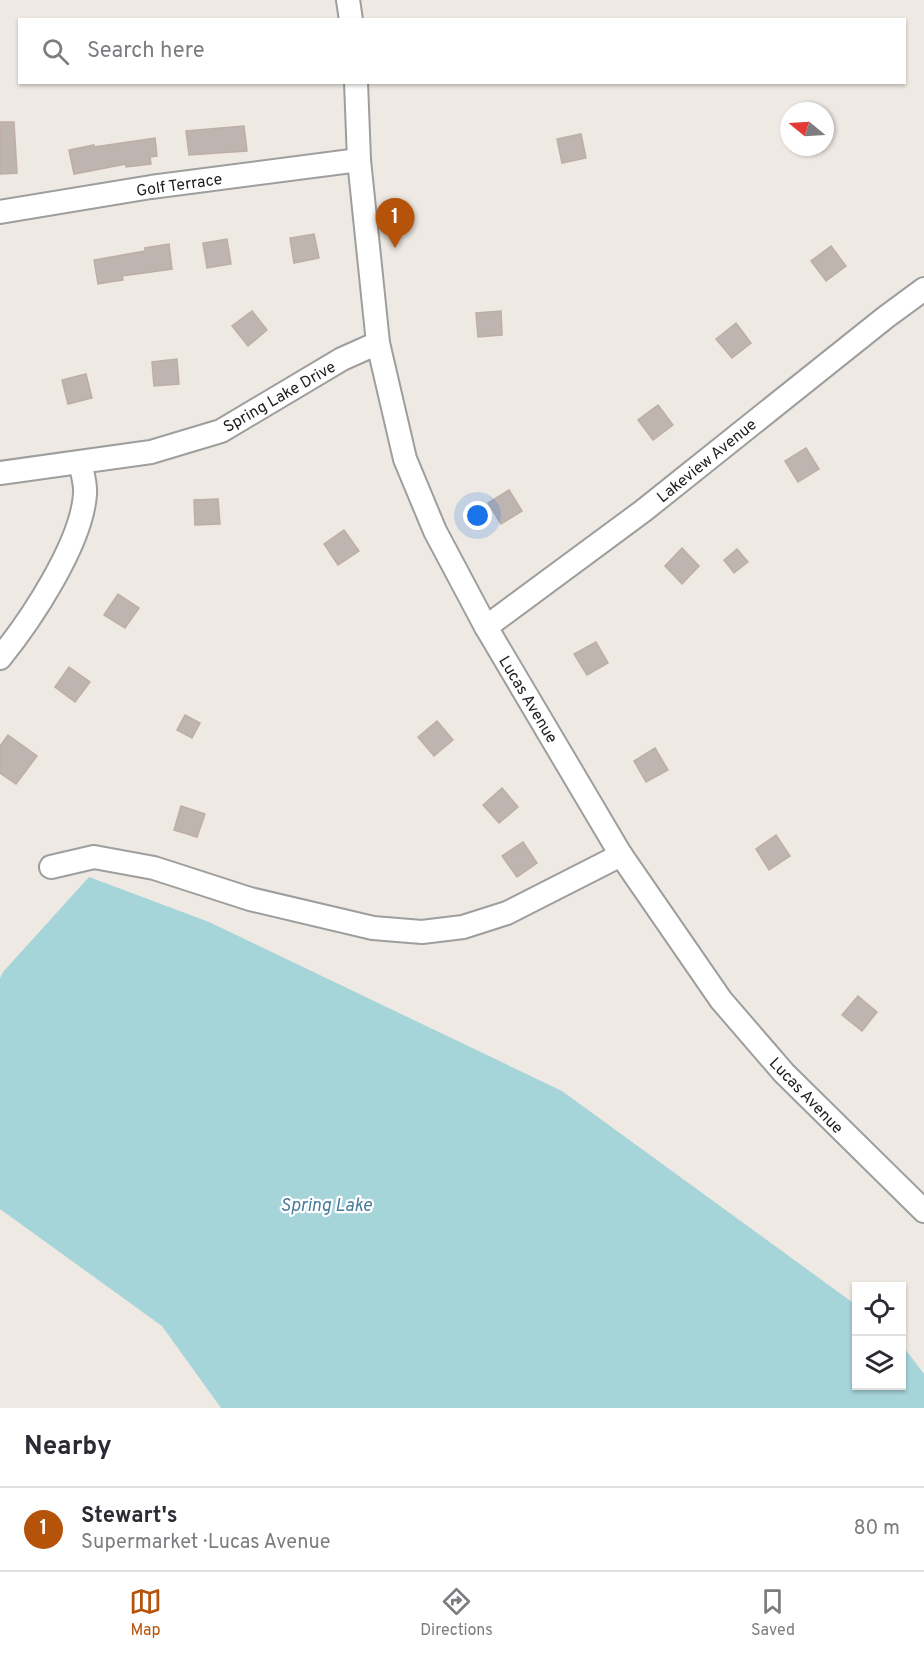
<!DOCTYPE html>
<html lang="en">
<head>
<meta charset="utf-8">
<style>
	:root { --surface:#fff; --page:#f2f2f3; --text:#2b2b33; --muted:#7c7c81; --line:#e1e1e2; --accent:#b45309 }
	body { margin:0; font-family:Overpass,sans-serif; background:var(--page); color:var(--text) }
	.controls { position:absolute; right:18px; bottom:18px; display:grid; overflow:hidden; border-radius:0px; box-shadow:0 2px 4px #0004 }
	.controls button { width:54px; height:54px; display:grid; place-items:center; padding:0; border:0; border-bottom:2px solid var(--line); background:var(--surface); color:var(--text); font:30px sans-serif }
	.compass { position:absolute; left:780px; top:102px; width:54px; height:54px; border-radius:50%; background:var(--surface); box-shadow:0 2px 4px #0004; rotate:288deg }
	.you { position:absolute; left:478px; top:516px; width:21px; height:21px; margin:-15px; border:4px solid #fff; border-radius:50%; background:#1a73e8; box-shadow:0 0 0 9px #1a73e833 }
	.badge { display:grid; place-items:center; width:39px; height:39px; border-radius:50%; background:var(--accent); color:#fff; font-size:20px; font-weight:700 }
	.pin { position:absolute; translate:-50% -50px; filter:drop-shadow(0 2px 3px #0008) }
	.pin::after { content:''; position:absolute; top:32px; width:21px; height:18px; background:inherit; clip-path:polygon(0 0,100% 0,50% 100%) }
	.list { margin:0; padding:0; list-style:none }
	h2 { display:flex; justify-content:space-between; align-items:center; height:78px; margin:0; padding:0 24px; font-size:26px }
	h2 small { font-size:20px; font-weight:400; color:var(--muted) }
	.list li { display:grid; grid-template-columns:39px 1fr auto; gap:18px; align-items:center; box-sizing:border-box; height:84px; padding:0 24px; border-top:2px solid var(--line) }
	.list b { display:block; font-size:22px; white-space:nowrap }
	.list p { margin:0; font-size:20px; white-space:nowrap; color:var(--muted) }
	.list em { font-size:20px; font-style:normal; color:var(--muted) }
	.icon { flex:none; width:33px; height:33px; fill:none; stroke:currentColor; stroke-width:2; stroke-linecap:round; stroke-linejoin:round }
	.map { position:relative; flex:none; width:924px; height:1408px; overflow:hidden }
	.search { position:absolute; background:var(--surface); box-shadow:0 2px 4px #0004; left:18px; right:18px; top:18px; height:66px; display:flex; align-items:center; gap:15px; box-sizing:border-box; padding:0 21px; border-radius:0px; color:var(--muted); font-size:22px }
	.sheet { height:162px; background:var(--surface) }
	nav { display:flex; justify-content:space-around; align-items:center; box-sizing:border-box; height:84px; border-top:2px solid var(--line); background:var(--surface); font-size:16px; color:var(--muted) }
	nav a { display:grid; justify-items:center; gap:3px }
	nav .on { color:var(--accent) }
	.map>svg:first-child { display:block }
</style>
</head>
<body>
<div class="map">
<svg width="924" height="1408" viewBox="0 0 924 1408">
	<rect width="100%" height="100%" fill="#eee9e3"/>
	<!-- water -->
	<path fill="#a5d4d9" d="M89,877L209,922L562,1091L856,1305V1386H902V1345L924,1374V1408H221L162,1326L0,1209V978L3,972Z"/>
	<!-- building -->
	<g fill="#beb4b0" stroke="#beaea6" stroke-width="1.5">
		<path d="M0,122H14L17,173L0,174Z"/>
		<path d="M244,126L247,151L189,155L186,131Z"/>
		<path d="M581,134L586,158L562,163L557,139Z"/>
		<path d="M155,138L157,156L150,157L151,164L126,167V164L74,174L69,150L94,145V147Z"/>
		<path d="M314,234L319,258L294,263L290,238Z"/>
		<path d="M227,239L231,264L207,268L203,243Z"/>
		<path d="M169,244L172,269L122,276L123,280L98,284L94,260L145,251V248Z"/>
		<path d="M831,246L846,266L826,281L811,261Z"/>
		<path d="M252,311L267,330L248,346L232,326Z"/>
		<path d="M501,311L502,335L478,337L476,313Z"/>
		<path d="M736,323L751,343L732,358L716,339Z"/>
		<path d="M177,359L179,384L154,386L152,362Z"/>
		<path d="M86,374L92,398L68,404L62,380Z"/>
		<path d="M658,405L673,425L653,440L638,420Z"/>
		<path d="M806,448L819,469L798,482L785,461Z"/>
		<path d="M509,490L522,511L501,524L488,503Z"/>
		<path d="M218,499L220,524L195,525L194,500Z"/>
		<path d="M344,530L359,551L338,565L324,544Z"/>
		<path d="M682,548L699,566L682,584L665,566Z"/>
		<path d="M737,549L748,562L734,573L724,560Z"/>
		<path d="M118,594L139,608L125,628L104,615Z"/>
		<path d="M596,642L608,663L587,675L574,654Z"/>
		<path d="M69,667L90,682L75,702L55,687Z"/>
		<path d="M185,715L200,723L192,738L177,730Z"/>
		<path d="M437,721L453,740L434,756L418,737Z"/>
		<path d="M8,735L37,756L16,784L0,773V746Z"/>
		<path d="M655,748L668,770L646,782L634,761Z"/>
		<path d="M502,788L518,807L499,823L483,805Z"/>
		<path d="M181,806L205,814L197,837L174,830Z"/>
		<path d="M776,835L790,856L769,870L756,849Z"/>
		<path d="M523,842L537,863L517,877L502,856Z"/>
		<path d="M858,996L877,1012L862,1031L842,1015Z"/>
	</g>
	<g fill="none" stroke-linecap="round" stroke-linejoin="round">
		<defs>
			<g id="minor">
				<path d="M348,0L351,20"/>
				<path d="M356,82L359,160L378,343L405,459L435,531L486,627L621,855L721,1000L784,1073L924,1211"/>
				<path d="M0,212L151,187L359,160"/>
				<path d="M0,473L151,452L221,431L342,359L378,343"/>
				<path d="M486,627L643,511L886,317L924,289"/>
				<path d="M0,658C31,620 82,543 85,494C86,484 82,472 80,462"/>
				<path d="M51,867L94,857L154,868L250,899L373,928L422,932L463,927L507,913L621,855"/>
			</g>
		</defs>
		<!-- minor casing -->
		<use href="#minor" stroke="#9e9e9e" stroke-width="26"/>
		<!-- minor -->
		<use href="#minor" stroke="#fff" stroke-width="22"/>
	</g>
	<g text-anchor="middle" stroke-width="4.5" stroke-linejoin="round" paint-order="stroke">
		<!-- street labels -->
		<g font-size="16" fill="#1d1d1d" stroke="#fff">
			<text transform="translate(179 184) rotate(-8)" y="6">Golf Terrace</text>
			<text transform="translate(279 396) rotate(-30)" y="6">Spring Lake Drive</text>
			<text transform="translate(706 460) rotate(-39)" y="6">Lakeview Avenue</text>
			<text transform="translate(529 699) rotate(59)" y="6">Lucas Avenue</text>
			<text transform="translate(807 1095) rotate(46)" y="6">Lucas Avenue</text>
		</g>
		<!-- water labels -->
		<g font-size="18" font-style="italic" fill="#487a99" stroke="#fff">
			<text x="326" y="1211">Spring Lake</text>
		</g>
	</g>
</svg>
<div class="controls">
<button><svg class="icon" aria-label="locate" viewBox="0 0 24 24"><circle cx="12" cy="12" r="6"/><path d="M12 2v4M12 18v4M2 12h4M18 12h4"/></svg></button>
<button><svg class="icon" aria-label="layers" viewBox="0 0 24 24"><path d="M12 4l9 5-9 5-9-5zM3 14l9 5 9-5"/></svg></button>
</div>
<svg class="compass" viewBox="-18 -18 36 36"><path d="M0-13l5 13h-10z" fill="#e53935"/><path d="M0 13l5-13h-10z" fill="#7c7c81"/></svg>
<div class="you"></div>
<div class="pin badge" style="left:395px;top:248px">1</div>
<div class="search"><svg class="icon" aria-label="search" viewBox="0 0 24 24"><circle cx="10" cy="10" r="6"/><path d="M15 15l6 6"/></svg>Search here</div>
</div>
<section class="sheet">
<h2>Nearby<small></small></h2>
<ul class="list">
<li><span class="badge">1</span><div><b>Stewart's</b><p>Supermarket · Lucas Avenue</p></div><em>80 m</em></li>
</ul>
</section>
<nav>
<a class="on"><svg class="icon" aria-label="map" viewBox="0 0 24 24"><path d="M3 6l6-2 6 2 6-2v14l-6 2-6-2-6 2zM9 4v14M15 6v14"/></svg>Map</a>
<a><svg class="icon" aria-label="directions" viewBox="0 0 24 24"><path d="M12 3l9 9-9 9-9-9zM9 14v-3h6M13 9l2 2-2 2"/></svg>Directions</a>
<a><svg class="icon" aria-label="saved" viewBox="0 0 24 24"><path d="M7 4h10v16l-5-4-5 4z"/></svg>Saved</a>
</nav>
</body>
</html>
